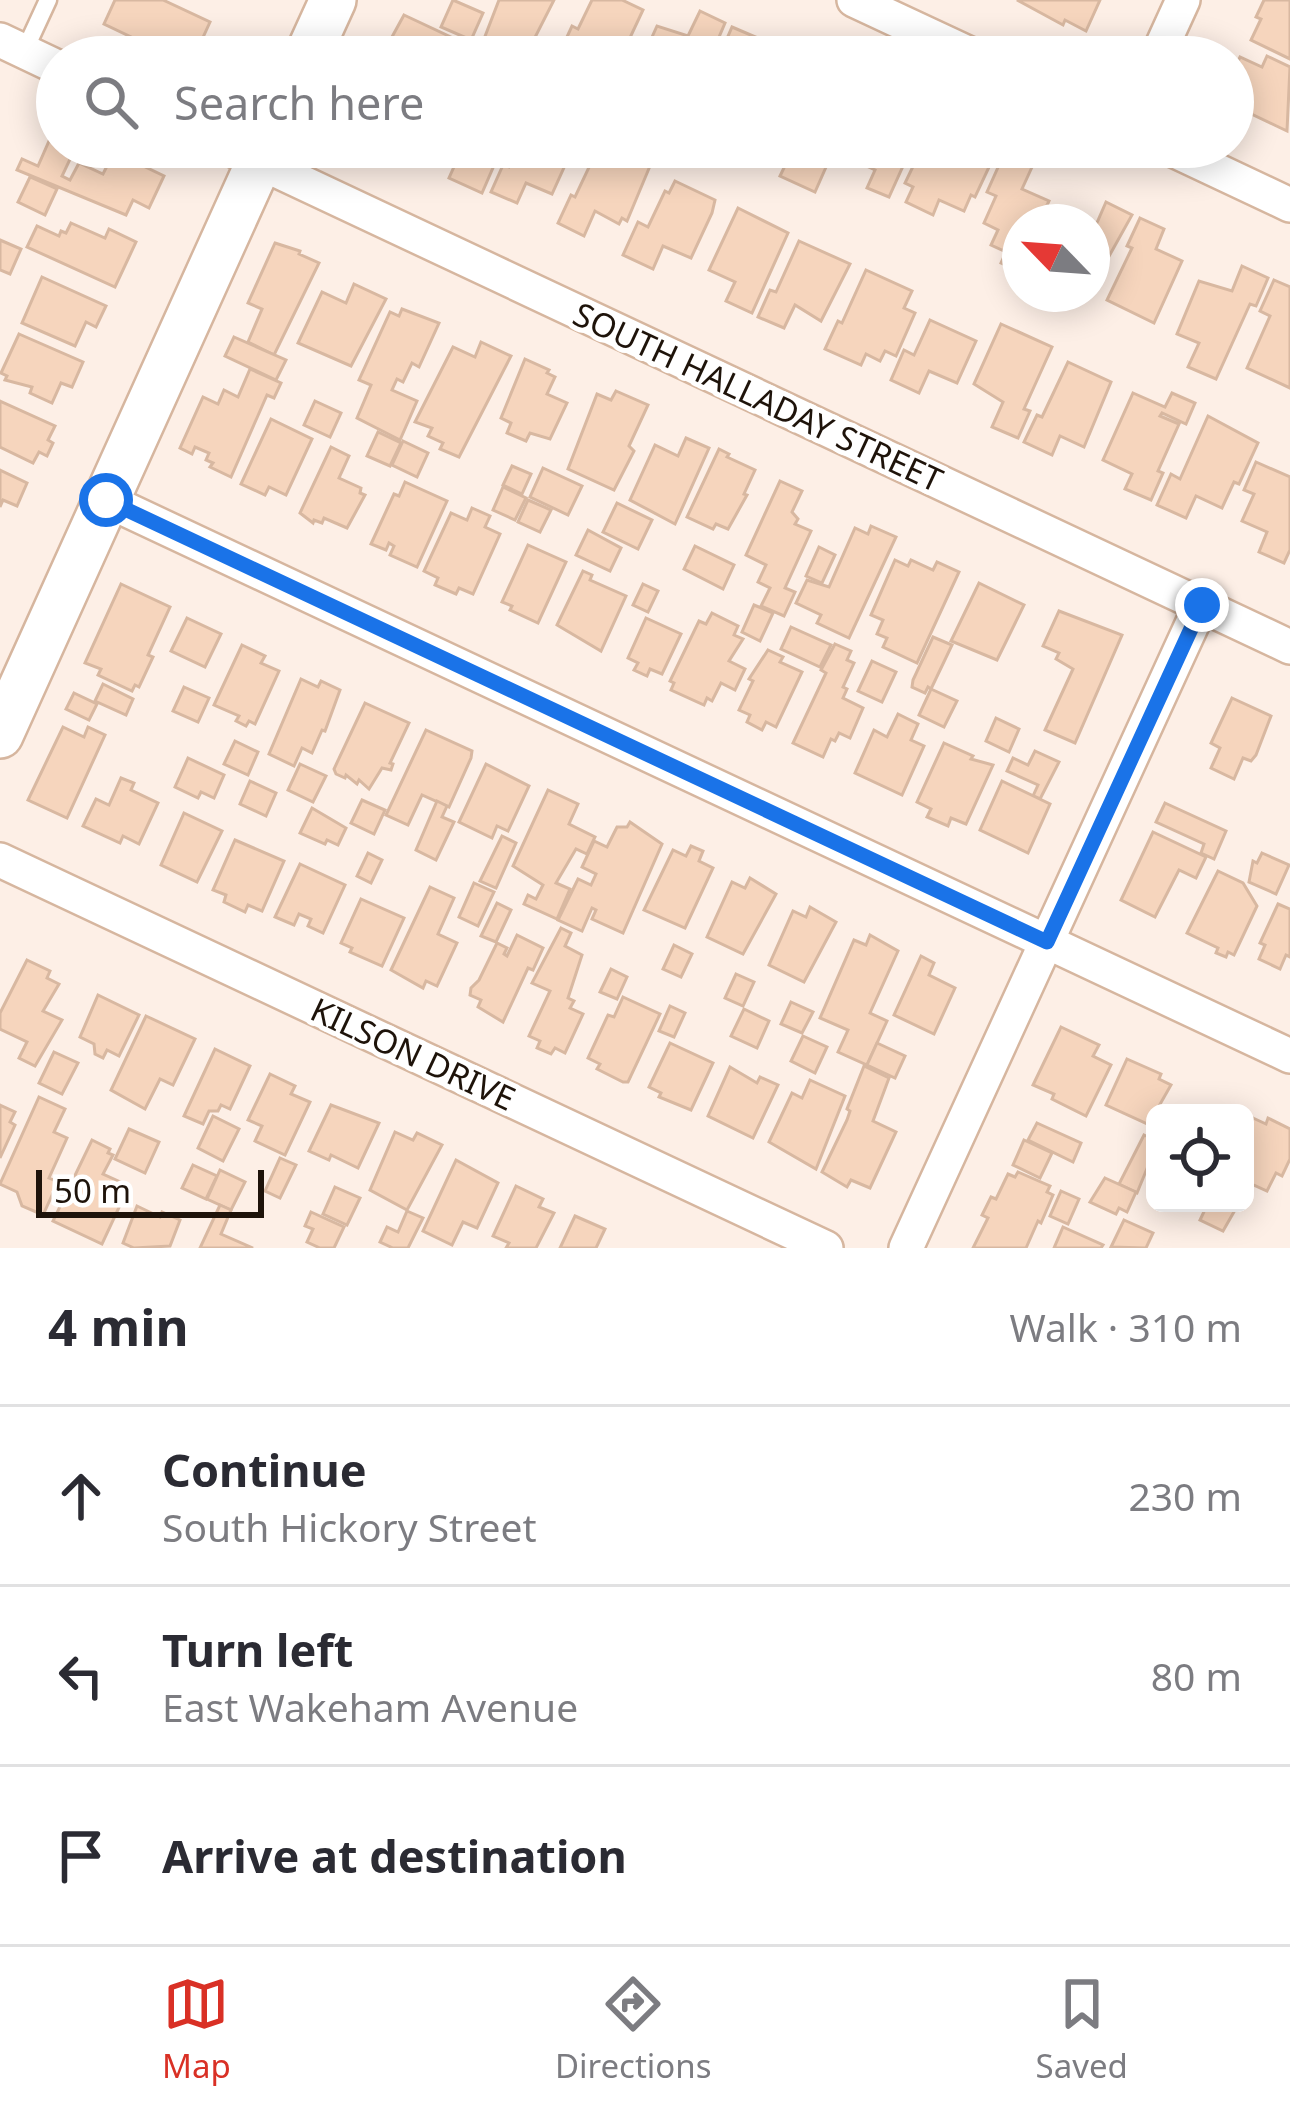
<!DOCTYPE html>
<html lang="en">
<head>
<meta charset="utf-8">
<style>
	:root { --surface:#fff; --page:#f7f7f7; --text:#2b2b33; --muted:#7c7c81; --line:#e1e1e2; --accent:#d93025 }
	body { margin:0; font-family:"Noto Sans",sans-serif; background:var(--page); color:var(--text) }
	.controls { position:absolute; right:36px; bottom:36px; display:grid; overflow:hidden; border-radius:18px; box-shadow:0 6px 30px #0003 }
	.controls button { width:108px; height:108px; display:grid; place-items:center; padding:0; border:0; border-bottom:3px solid var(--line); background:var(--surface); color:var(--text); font:60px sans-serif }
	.compass { position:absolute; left:1002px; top:204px; width:108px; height:108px; border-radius:50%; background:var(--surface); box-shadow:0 6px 30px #0003; rotate:295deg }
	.scale { position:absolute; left:36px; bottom:30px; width:228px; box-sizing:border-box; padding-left:12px; border:6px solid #1e130a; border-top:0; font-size:33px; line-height:42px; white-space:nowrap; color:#1e130a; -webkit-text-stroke:9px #fff; paint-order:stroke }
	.stop { position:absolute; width:36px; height:36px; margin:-27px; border:9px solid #1a73e8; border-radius:50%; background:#fff }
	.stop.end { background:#1a73e8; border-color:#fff; box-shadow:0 3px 12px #0008 }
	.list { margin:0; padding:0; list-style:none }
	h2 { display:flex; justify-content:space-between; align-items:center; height:156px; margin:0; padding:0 48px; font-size:51px }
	h2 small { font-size:39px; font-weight:400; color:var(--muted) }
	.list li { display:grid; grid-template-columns:78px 1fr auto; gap:36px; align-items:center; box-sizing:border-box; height:180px; padding:0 48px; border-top:3px solid var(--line) }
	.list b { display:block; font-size:45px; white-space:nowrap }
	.list p { margin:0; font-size:39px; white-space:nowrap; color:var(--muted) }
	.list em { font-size:39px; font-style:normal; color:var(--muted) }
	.icon { flex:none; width:66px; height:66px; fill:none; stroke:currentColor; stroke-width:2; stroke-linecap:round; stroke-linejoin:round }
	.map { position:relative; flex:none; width:1290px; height:1248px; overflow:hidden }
	.search { position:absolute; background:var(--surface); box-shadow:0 6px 30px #0003; left:36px; right:36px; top:36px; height:132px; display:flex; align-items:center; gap:30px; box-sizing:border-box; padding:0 42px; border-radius:66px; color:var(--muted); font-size:45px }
	.sheet { height:696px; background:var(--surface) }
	nav { display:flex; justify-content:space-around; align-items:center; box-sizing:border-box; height:168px; border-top:3px solid var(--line); background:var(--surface); font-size:33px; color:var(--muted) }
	nav a { display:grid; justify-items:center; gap:6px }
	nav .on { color:var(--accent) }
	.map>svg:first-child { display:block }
</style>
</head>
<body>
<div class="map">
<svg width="1290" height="1248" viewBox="0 0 1290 1248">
	<rect width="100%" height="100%" fill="#fdefe6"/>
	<!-- building -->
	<g fill="#f6d5bd" stroke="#d8b8a1" stroke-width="3">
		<path d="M115,0H163L210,22L194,57L171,51L169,55L104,24Z"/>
		<path d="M453,0L483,13L471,40L441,27Z"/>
		<path d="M499,0H554L525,57L484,39Z"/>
		<path d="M592,0H622L643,10L621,57H571L560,52L572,26L578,29Z"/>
		<path d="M1017,0H1100L1086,31L1065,20L1063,25Z"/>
		<path d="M1264,0H1290V59L1251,40L1261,19L1256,17Z"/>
		<path d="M700,11L725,23L713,51L708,49L704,57H643L657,26L688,36Z"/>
		<path d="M404,15L455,39L447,57H381Z"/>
		<path d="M732,27L758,38L749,57H719Z"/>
		<path d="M1267,56L1290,67L1287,131L1241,109L1243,105L1233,100V72L1240,57L1262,67Z"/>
		<path d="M49,141L73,153L62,176L70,180L79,163L103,174L114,152L164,176L149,208L133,200L126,215L17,170L22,159L38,166Z"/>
		<path d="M451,147H502L482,193L449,178L461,151Z"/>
		<path d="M518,147H560L571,152L552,194L526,183L517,203L491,192L503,165L509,167Z"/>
		<path d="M794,147L834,149L815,192L780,176Z"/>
		<path d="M849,147H903L896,163L903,166L889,197L867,188L875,170L845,156Z"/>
		<path d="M967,147L997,150L975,197L971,195L964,211L939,200L933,215L906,202L913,187L905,183L918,156L925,159L927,152L959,163Z"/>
		<path d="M598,148L650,166L627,221L622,218L619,224L595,211L584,236L558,223L571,195L575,197Z"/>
		<path d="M1004,154L1032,167L1022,189L1049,201L1040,220L1044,222H1020L1017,270L1001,263L1006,252L991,245L998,230L984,223L996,196L987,192Z"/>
		<path d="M30,177L57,189L45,215L18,202Z"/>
		<path d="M675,181L715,200L712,213L691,258L663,246L653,269L623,255L638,222L648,227L665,191L669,193Z"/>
		<path d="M1106,202L1132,215L1098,276L1092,273V223L1096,225Z"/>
		<path d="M738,208L788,233L752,313L726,301L735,282L709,270Z"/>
		<path d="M1140,218L1164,229L1156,249L1182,261L1154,323L1107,300L1132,248L1127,246Z"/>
		<path d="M71,223L105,238L109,229L136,242L115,287L27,247L37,226L59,236L61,231L66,233Z"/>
		<path d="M0,240L21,249L10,274L0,270Z"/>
		<path d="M799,241L850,264L821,321L795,305L784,328L758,317L770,290L776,292Z"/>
		<path d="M275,243L300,251L299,254L319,263L274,355L248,342L262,309L248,303Z"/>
		<path d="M1242,266L1268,278L1256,306L1250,304L1216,379L1188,367L1199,343L1177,334L1199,281L1232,291Z"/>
		<path d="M866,270L912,291L904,308L915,313L896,356L885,351L880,361L866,354L861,365L825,349L838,321L842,323Z"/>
		<path d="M42,277L106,306L96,327L86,322L75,346L22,323Z"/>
		<path d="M1274,280L1290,287V388L1247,368L1270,316L1260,311Z"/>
		<path d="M354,284L386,299L351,366L298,343L322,292L346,303Z"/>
		<path d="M402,309L439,323L419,367L412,363L403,382L397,379L392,390L417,401L400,440L357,418L371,385L359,380L390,312L399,316Z"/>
		<path d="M930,320L976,341L957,383L929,371L919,393L891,380L904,350L914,355Z"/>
		<path d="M1001,324L1052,347L1024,409L1030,411L1018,438L992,427L1003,402L974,384Z"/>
		<path d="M19,334L83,362L72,387L61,383L52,403L30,393L32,387L5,380L7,376L1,373Z"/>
		<path d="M234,337L286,360L276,380L225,356Z"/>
		<path d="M481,342L511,356L459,457L440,449L443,443L428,436L432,428L415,422L453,347L475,357Z"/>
		<path d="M525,359L549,370L547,373L555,377L547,394L567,403L550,439L530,433L526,441L507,433L511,423L501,418Z"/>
		<path d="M1068,362L1111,382L1084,447L1060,436L1052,455L1024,442L1037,415L1042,417Z"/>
		<path d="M250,369L281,383L274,398L267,395L231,477L210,467L213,463L206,460L209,453L195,447L192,454L180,448L203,397L218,404L224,390L238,397Z"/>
		<path d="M616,391L648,405L629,446L634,451L614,490L568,469L597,394L611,400Z"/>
		<path d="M1133,393L1165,407L1172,393L1195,403L1186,424L1162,413L1160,416L1179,424L1158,471L1163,473L1151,500L1125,489L1132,474L1103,460Z"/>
		<path d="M0,401L55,426L48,440L53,443L47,456L39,452L33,463L0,447Z"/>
		<path d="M315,401L341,413L330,437L304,425Z"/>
		<path d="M1208,416L1258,443L1239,484L1234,482L1222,508L1196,496L1186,518L1157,505L1171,474L1180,479Z"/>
		<path d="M271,419L312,439L286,495L269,487L265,495L241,484Z"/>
		<path d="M378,432L401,443L390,466L367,456Z"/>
		<path d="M686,438L709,448L675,524L630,500L655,445L678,456Z"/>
		<path d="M403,441L428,453L417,477L392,465Z"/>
		<path d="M331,447L349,456L339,478L361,488L360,493L365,495L347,528L324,518L322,523L314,520L313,523L300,513Z"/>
		<path d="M719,449L729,454L727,457L755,470L744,494L747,495L728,529L716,524L713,529L687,517Z"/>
		<path d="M1256,462L1290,477V550L1284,563L1259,552L1267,532L1242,521L1254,494L1244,490Z"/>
		<path d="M512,466L531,474L522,494L503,485Z"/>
		<path d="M543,468L582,486L568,515L530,497Z"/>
		<path d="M0,470L27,483L17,506L3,500L0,507Z"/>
		<path d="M780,481L802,491L792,512L798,519L795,524L811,531L785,588L795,592L784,616L761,606L770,588L758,582L766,565L746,555Z"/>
		<path d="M405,482L447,501L417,567L390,555L394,546L389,543L386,550L371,544L394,494L399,496Z"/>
		<path d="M503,487L526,498L515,520L493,510Z"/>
		<path d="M528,500L551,510L540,532L518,522Z"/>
		<path d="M617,503L652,520L638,549L603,532Z"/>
		<path d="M472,508L490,516L485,527L500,534L473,594L459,588L456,594L435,585L438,578L424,571L451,513L467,520Z"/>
		<path d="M871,526L896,537L849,638L817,623L821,615L796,603L807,580L829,587L855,528L868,534Z"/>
		<path d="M588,530L621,548L610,571L576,555Z"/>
		<path d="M528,545L566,562L538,623L510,610L512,606L502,602Z"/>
		<path d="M695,546L734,565L723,589L684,569Z"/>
		<path d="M819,547L835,555L822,583L806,576Z"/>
		<path d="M895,560L908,566L911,560L933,570L937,562L959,572L917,663L883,647L887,638L877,634L883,620L871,615Z"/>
		<path d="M583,571L592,575L590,580L626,596L601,651L557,625Z"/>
		<path d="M979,583L1024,605L997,660L951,641Z"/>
		<path d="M121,584L170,607L148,655L153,657L139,687L135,685L132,691L98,675L101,669L85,663Z"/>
		<path d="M643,584L658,591L648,612L633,605Z"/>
		<path d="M754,605L773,613L760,641L742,632Z"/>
		<path d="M1059,611L1122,635L1075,743L1045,730L1073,669L1056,659L1059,653L1043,646Z"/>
		<path d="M712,613L738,626L734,635L743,639L729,661L745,669L735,690L721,683L712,701L707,698L704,705L671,690L674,683L670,681L699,621L706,624Z"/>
		<path d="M187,618L221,634L205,667L171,651Z"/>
		<path d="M646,618L681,634L662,674L650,669L647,676L634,670L638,663L628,658Z"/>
		<path d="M791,627L831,645L820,667L781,649Z"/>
		<path d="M933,637L952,645L931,689L928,687L925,693L912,687L913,680Z"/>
		<path d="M835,644L851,651L847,660L854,663L843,687L847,689L843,698L863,708L850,738L839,733L835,741L831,739L823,757L793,743L826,673L821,670Z"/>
		<path d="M242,645L265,656L261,663L279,671L255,724L249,721L246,726L236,721L239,716L214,705Z"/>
		<path d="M768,650L783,657L780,662L802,672L776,727L766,722L762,730L747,722L750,715L739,710L753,681L749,679Z"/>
		<path d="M872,661L896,672L882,702L858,691Z"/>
		<path d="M301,679L318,687L321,681L340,690L325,731L322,730L312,753L302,748L294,766L269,754Z"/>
		<path d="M103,684L133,699L126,715L95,701Z"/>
		<path d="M184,687L209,698L198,722L173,711Z"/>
		<path d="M931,689L957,701L944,727L919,715Z"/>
		<path d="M74,693L97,704L89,720L66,709Z"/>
		<path d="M1232,698L1271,716L1256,755L1251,761L1243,758L1234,779L1211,768L1220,748L1211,743Z"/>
		<path d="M365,703L409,723L390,763L393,764L391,770L382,768L369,789L359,780L357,784L346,775L345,778L336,774L334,769Z"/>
		<path d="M898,714L918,724L911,740L924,746L902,795L855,773L874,730L887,737Z"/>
		<path d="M996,718L1019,729L1009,752L986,741Z"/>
		<path d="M63,727L84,737L88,727L105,735L67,818L28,800Z"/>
		<path d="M426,730L472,751L471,758L449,807L422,795L408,825L386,815Z"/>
		<path d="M235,741L258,752L248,775L224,764Z"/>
		<path d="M944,743L973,756L971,759L993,765L966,824L951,818L948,826L927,817L931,809L917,802Z"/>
		<path d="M1035,751L1059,762L1040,799L1033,796L1038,785L1007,771L1013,758L1028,765Z"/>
		<path d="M188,758L224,775L214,798L201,792L198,798L175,787Z"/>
		<path d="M300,764L326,776L313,802L288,790Z"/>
		<path d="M486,764L529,786L508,831L497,826L492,838L459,822Z"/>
		<path d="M121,778L134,783L131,790L158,803L139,844L123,836L120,843L83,826L96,799L109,805Z"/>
		<path d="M250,781L276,793L266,816L240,804Z"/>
		<path d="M1002,781L1050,804L1028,853L980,830Z"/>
		<path d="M548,790L578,804L569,824L595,837L587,854L576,849L556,883L570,889L557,919L524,904L528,895L536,899L543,885L513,866Z"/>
		<path d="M362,800L385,810L374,834L351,823Z"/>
		<path d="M437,801L447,806L442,817L454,822L436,860L416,850Z"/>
		<path d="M1165,803L1226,831L1214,859L1201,853L1204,844L1156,822Z"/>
		<path d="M312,808L346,828L338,845L327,840L325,844L300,833Z"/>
		<path d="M184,813L222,831L197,882L161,865Z"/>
		<path d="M630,822L662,844L623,933L592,919L596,910L592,908L582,931L558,920L578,879L591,885L596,874L582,867L594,841L607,847L617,827H627Z"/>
		<path d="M1153,832L1206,857L1196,878L1179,870L1155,917L1121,900Z"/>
		<path d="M502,836L516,843L496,888L480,881Z"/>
		<path d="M235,840L284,861L262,911L248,905L245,912L224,902L226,895L213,890Z"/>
		<path d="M691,846L703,851L699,861L713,868L685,928L644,910L673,850L686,856Z"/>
		<path d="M368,853L382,860L371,883L357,876Z"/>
		<path d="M1262,853L1289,865L1276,894L1249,882L1253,861L1257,863Z"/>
		<path d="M300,864L345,885L323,933L308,926L311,919L299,914L294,925L275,917Z"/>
		<path d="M1218,871L1243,883L1257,906L1234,955L1228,952L1226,957L1216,953L1218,948L1187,933Z"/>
		<path d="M750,878L776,894L743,954L707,937L732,882L745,888Z"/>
		<path d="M474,883L494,892L478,926L459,917Z"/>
		<path d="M430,887L454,898L438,934L457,943L437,986L426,981L423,988L391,970Z"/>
		<path d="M361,899L404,918L382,966L350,952L352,948L341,943Z"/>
		<path d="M497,903L511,910L496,942L481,936Z"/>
		<path d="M1278,904L1290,909V957L1286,955L1280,969L1259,959L1265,945L1260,943Z"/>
		<path d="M810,907L836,922L804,982L769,965L793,911L806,917Z"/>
		<path d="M561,928L571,933L565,946L582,955L568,998L574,1001L570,1008L583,1014L565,1053L555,1048L551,1054L537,1048L540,1041L529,1036L550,991L532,983Z"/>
		<path d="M517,935L543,948L533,970L528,968L503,1022L478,1007L481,1000L470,995L471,988L479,980L497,943L507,948L504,954L507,956Z"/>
		<path d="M870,935L898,951L870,1013L887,1021L867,1065L838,1052L848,1030L820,1018L854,940L866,945Z"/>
		<path d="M674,945L692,954L681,977L663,969Z"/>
		<path d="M921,956L934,963L929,975L955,988L934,1034L894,1015Z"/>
		<path d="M27,960L50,971L47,978L59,984L43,1011L62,1020L35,1066L19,1058L27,1042L0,1029V1013Z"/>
		<path d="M611,969L627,977L617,999L600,992Z"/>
		<path d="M736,974L754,982L743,1006L725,998Z"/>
		<path d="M98,995L139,1015L119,1056L107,1050L103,1058L95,1054L94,1044L80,1037Z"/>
		<path d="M623,997L660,1014L628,1082H623L597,1069L600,1064L588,1058L608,1015L614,1017Z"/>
		<path d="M791,1002L813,1012L802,1033L781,1024Z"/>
		<path d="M670,1006L685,1013L674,1037L659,1031Z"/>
		<path d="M744,1009L769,1021L757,1048L731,1036Z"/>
		<path d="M146,1016L195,1039L173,1085L160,1079L145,1109L111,1090Z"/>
		<path d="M1061,1027L1099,1045L1093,1056L1111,1065L1086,1116L1052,1099L1054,1094L1033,1085Z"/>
		<path d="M803,1036L827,1047L815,1073L791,1061Z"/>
		<path d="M670,1043L713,1063L691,1110L659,1097L661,1093L649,1087Z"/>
		<path d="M877,1043L905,1056L895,1078L867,1065Z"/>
		<path d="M215,1049L250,1066L230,1109L221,1105L218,1111H209L203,1124L184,1116Z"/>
		<path d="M54,1052L78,1063L62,1094L39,1083Z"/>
		<path d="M1127,1059L1161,1074L1159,1079L1171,1085L1155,1113L1152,1126L1106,1105Z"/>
		<path d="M864,1066L889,1078L873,1121L896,1132L870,1188L851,1180L847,1187L822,1172L847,1120L850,1111L847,1109Z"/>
		<path d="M730,1067L757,1083L760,1077L778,1085L753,1138L708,1116Z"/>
		<path d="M270,1074L295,1086L291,1094L310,1102L285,1155L255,1141L262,1126L248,1120Z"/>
		<path d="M810,1080L845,1096L816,1169L769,1142L792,1093L802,1098Z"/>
		<path d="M39,1097L65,1109L54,1132L67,1138L49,1178L58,1182L43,1215L22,1206L17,1192L0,1184Z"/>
		<path d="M0,1105L15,1112L10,1122L15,1125L0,1158Z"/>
		<path d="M331,1105L379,1123L358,1168L331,1155L329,1160L309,1151Z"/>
		<path d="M213,1116L239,1129L223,1161L198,1148Z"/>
		<path d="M1253,1118L1266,1124L1268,1118L1290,1129V1159L1282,1176L1276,1173L1267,1191L1245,1181V1135Z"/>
		<path d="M1037,1123L1081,1143L1073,1162L1028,1140Z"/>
		<path d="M129,1129L159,1142L145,1173L115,1159Z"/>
		<path d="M395,1132L413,1140L417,1133L442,1145L407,1210L370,1190Z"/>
		<path d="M1144,1135L1155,1140V1149L1137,1193L1119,1184Z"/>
		<path d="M92,1140L110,1149L108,1153L113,1155L103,1174L129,1186L102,1244L53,1221Z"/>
		<path d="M1024,1140L1052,1153L1040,1178L1013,1165Z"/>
		<path d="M280,1158L296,1165L280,1198L265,1191Z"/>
		<path d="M456,1160L498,1183L477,1228L463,1222L452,1245L423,1231Z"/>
		<path d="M193,1165L217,1176L206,1199L182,1188Z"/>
		<path d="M220,1170L245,1182L231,1210L207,1199Z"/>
		<path d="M1018,1172L1050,1186L1047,1192L1053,1195L1041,1223L1038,1221L1026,1248H973L988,1218L982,1215L991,1197L996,1199L1008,1174L1015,1177Z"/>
		<path d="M1105,1178L1136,1192L1127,1212L1119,1208L1116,1214L1090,1202Z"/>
		<path d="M516,1186L543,1199L539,1207L554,1213L536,1248H506L509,1243L493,1236Z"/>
		<path d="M335,1187L360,1198L347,1225L323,1214Z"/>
		<path d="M1061,1191L1079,1199L1068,1224L1050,1216Z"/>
		<path d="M1208,1203H1239L1223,1231L1200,1220Z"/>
		<path d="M220,1205L231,1210L221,1234L253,1248H200Z"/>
		<path d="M137,1206L160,1217L162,1212L180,1220L170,1246L134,1248L123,1243Z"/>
		<path d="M407,1211L423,1218L408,1248H393L380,1242L387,1227L398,1232Z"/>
		<path d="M311,1212L344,1227L334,1248H320L307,1242L313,1229L305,1226Z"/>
		<path d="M575,1216L605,1229L596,1248H560Z"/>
		<path d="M1124,1220L1153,1233L1146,1248L1111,1247Z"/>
		<path d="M1063,1227L1103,1245L1101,1248H1054Z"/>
	</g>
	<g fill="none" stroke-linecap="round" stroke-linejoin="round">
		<defs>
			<path id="lane" d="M24,52L48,0"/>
			<g id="street">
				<path d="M854,0L976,57"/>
				<path d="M0,40L57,67"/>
				<path d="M1157,57L1183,0"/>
				<path d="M227,147L1290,647"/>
				<path d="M1167,147L1290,205"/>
				<path d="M106,500L1290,1056"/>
				<path d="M0,860L826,1248"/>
				<path d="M906,1248L1201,605"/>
			</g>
			<g id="secondary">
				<path d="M307,57L333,0"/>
				<path d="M0,735L266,147"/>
			</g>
		</defs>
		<!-- lane casing -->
		<use href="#lane" stroke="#d6b69f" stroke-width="21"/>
		<!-- street casing -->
		<use href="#street" stroke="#d6b69f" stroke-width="38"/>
		<!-- secondary casing -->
		<use href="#secondary" stroke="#d6b69f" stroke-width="50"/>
		<!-- lane -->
		<use href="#lane" stroke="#fff" stroke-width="16"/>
		<!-- street -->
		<use href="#street" stroke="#fff" stroke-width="33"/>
		<!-- secondary -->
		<use href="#secondary" stroke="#fff" stroke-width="45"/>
	</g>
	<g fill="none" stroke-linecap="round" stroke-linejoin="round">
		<!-- route -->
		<path stroke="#1a73e8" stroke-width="15" d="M106,500L1047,942L1202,605"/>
	</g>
	<g text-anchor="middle" stroke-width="10" stroke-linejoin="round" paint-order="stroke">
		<!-- street labels -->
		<g font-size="33" fill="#1e130a" stroke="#fff">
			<text transform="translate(758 397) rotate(25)" y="12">SOUTH HALLADAY STREET</text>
			<text transform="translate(413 1054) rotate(25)" y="12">KILSON DRIVE</text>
		</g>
	</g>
</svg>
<div class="controls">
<button><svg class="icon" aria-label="locate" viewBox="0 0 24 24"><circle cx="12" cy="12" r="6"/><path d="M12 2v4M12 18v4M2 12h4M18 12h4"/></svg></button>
</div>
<svg class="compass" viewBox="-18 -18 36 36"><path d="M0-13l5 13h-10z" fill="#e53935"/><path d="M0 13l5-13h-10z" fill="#7c7c81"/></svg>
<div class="scale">50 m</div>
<div class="stop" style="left:106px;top:500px"></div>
<div class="stop end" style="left:1202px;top:605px"></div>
<div class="search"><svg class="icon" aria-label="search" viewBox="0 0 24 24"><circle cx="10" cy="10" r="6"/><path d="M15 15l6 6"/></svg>Search here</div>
</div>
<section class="sheet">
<h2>4 min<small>Walk · 310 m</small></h2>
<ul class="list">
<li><svg class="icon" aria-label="ahead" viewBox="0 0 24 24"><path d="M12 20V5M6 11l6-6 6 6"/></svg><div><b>Continue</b><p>South Hickory Street</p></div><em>230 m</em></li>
<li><svg class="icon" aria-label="left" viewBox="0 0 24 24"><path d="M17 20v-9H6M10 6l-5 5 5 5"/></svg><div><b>Turn left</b><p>East Wakeham Avenue</p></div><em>80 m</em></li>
<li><svg class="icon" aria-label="arrive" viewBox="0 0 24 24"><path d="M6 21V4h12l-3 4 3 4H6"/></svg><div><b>Arrive at destination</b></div></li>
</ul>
</section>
<nav>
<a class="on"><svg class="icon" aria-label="map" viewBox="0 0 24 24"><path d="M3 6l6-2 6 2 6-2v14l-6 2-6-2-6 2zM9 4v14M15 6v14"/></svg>Map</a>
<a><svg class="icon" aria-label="directions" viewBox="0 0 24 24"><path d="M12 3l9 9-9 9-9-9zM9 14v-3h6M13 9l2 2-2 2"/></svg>Directions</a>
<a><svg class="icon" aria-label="saved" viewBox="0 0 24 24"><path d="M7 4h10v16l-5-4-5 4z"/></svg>Saved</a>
</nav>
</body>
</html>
